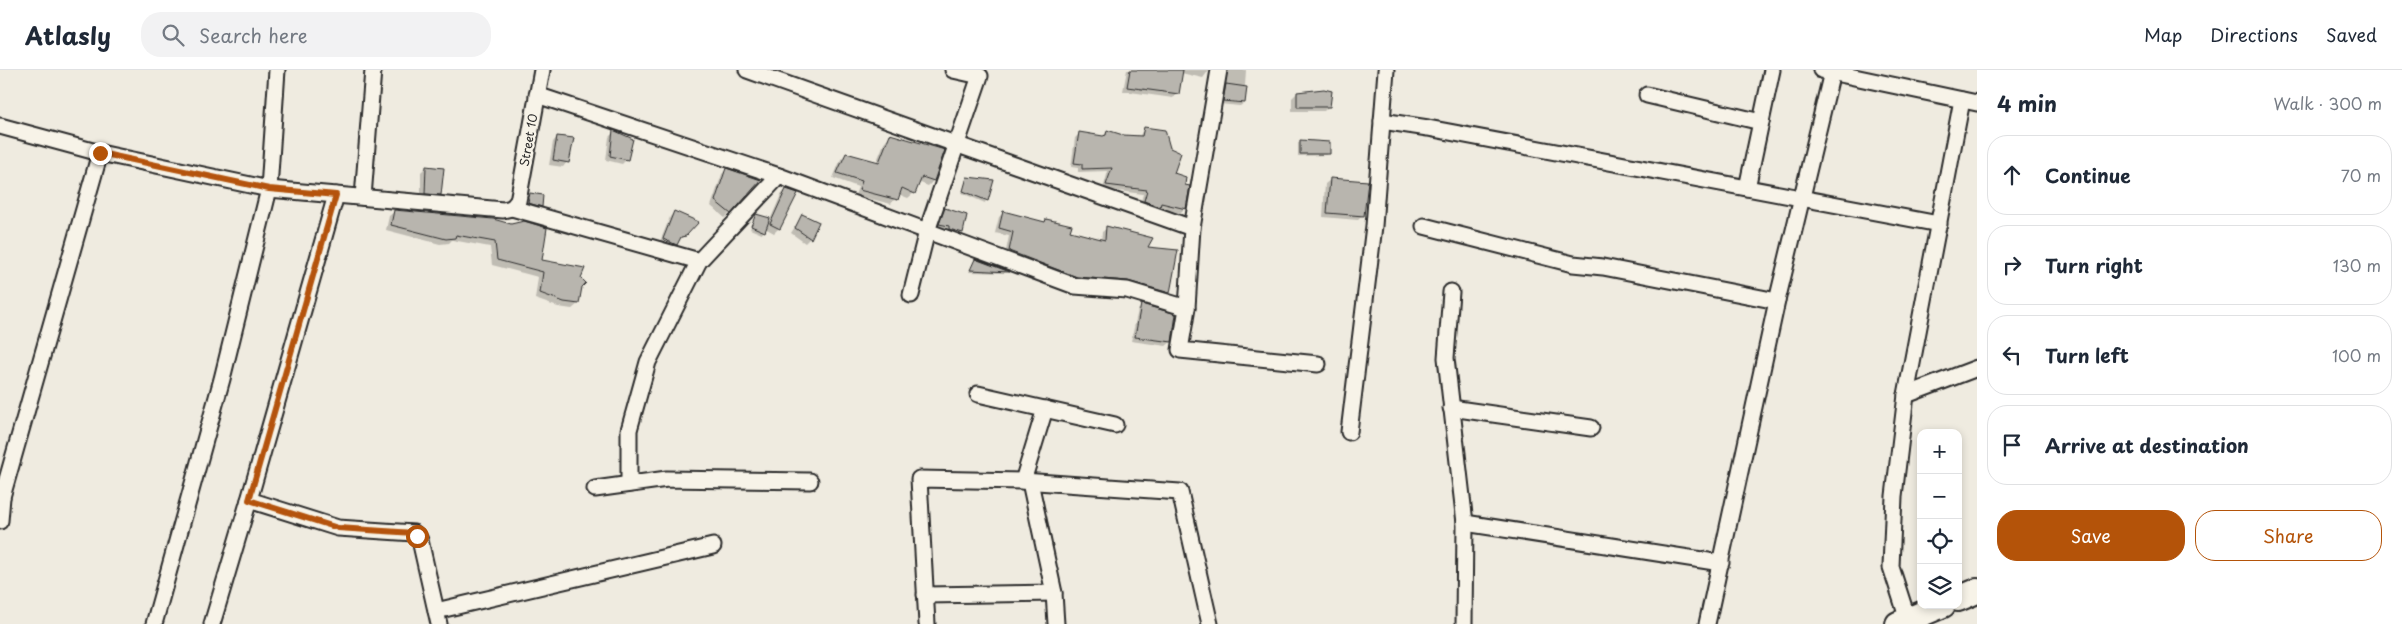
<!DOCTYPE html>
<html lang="en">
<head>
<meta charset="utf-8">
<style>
	:root { --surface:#fff; --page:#f2f2f3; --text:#1f2937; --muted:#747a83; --line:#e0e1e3; --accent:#b45309 }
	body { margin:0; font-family:"Playpen Sans",sans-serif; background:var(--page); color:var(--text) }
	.controls { position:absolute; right:15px; bottom:15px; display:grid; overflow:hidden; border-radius:10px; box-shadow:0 2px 8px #0003 }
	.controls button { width:45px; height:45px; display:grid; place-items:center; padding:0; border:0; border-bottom:1px solid var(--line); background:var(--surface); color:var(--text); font:25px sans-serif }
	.stop { position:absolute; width:15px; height:15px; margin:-11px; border:4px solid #b45309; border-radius:50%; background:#fff }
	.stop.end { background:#b45309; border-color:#fff; box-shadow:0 1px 5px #0008 }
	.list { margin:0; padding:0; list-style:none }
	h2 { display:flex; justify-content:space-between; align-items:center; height:65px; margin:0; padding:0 20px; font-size:21px }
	h2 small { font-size:16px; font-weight:400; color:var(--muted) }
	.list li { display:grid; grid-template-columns:32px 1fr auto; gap:15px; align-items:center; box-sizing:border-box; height:80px; margin:0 10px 10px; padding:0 10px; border:1px solid var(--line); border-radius:20px }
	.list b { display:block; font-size:19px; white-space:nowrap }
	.list em { font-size:16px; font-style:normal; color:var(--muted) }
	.actions { display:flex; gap:10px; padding:15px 20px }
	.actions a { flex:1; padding:11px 0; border:1px solid var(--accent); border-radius:20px; text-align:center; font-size:18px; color:var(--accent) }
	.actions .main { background:var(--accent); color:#fff }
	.icon { flex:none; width:28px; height:28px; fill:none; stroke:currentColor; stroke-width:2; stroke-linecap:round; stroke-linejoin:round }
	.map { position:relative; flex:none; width:1977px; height:554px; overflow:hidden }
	header { display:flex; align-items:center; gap:30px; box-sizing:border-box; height:70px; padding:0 25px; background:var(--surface); border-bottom:1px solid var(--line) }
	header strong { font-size:24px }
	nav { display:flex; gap:28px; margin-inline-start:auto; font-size:18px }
	.search { width:350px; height:45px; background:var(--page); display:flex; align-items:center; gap:12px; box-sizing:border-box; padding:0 18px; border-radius:20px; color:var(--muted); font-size:19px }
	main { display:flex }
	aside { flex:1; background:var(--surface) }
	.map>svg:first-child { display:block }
</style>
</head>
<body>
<header>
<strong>Atlasly</strong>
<div class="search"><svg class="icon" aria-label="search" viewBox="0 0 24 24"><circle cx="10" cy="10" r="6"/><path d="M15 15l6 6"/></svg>Search here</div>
<nav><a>Map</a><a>Directions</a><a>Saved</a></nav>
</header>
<main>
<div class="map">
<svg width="1977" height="554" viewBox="0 0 1977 554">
	<rect width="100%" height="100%" fill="#efebe0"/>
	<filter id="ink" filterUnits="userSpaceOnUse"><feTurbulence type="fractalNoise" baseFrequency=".02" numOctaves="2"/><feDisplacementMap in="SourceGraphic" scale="10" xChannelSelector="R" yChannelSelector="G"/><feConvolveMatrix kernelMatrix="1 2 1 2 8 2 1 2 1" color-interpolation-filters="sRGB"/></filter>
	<g filter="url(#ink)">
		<!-- shadow -->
		<g fill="#0003">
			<path d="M1127,0H1209L1203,8L1181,3L1177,23L1173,28L1123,21Z"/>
			<path d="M1223,0H1246L1244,33L1240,36L1220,34Z"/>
			<path d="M1297,23L1329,36L1324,41H1292V28Z"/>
			<path d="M1144,58L1173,104L1185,138L1180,143L1158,137L1154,140L1140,135L1143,124L1103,119L1108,101L1078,102V98L1071,97L1075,68L1080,63L1103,67L1107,61L1123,66L1139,67Z"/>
			<path d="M614,62L627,89L622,94L606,90L609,67Z"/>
			<path d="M890,66L943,81L933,111L928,116L918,112L914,123L908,128L898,124L891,134L855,125L858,117L833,108L841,89L846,84L876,93L885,71Z"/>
			<path d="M557,67L567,92L563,97L549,95L553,72Z"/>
			<path d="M1300,71L1329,83L1327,85L1298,86V73Z"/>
			<path d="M426,97L443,99L440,124L435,129L421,128V102Z"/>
			<path d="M726,100L730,143L725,148L711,136L722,104Z"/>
			<path d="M967,108L992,111L985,133L962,123Z"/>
			<path d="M1330,110L1363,145L1358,150L1323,147L1325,114Z"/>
			<path d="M786,120L779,158L774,163L765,158L762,164L750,159L756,146L770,150L781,125Z"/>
			<path d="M531,124L541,136L539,138L527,135Z"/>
			<path d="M945,139L962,162L957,167L936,158L940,144Z"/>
			<path d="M395,141L493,150L541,191L580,208L581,216L578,234L572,239L558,237L535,229L538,207L492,195L490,177L452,170L449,173L440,174L386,160L389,146Z"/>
			<path d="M674,142L697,152L671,179L659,174L670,147Z"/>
			<path d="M1004,142L1044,153L1046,150L1069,161L1101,171L1102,162L1107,158L1146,178L1169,222L1164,227L1072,211L1005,186L1009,166L995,163L999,147Z"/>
			<path d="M802,146L810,168L805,173L791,163Z"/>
			<path d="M975,190L1007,203L969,202Z"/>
			<path d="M1142,236L1171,272L1166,276L1131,271L1138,240Z"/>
		</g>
		<!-- building -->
		<g fill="#b8b5ae" stroke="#2b2b2b">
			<path d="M1130,0H1183L1179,24L1127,17Z"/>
			<path d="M1226,14L1247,17L1245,33L1223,31Z"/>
			<path d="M1324,19L1332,21L1330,37H1297V22Z"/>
			<path d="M1144,57L1165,60L1170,78L1181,83L1174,103L1186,107L1185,115L1190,116L1186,139L1161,133L1160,137L1144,131L1147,120L1106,115L1112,98L1082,99V94L1074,93L1079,62L1103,66L1106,65L1107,60L1123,65L1142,66Z"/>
			<path d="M613,60L633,69L628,90L610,86Z"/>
			<path d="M890,64L945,80L934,111L922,107L915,124L902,118L898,130L859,120L862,111L837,103L846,83L879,92Z"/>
			<path d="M557,66L574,68L569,93L553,90Z"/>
			<path d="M1300,70L1330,72V84H1300Z"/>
			<path d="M426,96L444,98L441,125L425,124Z"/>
			<path d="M726,98L761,110L731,144L715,131Z"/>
			<path d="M967,107L994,110L988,131L963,121Z"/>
			<path d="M1330,108L1368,111L1364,146L1327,143Z"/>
			<path d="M786,119L798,123L780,159L770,154Z"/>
			<path d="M530,123L543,125L542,137L528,133Z"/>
			<path d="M945,138L967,145L963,163L949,159V156L939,154Z"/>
			<path d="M394,140L493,149L511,154L524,151L547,158L542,190L585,198L581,208L586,213L582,217L579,234L564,232L540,223L543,202L497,190L495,172L456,165L455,168L446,169L391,155Z"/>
			<path d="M674,141L699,152L686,166L681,167L677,175L663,169Z"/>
			<path d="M1003,141L1045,152L1046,149L1072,155L1070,161L1105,170L1106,156L1153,168L1148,177L1178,180L1170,223L1128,211L1077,207L1009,181L1013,162L999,158Z"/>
			<path d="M756,144L770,148L765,162L751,156Z"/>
			<path d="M802,144L819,152L811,169L795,158Z"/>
			<path d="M975,189L1010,202H1009L970,200Z"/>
			<path d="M1141,234L1176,244L1172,272L1135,267Z"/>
		</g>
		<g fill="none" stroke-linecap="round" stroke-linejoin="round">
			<defs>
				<g id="street">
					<path d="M747,0L1192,158L1187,238"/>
					<path d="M1821,0L1977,33"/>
					<path d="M537,25L779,106"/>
					<path d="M1647,25L1761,52"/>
					<path d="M1382,51L1428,58L1939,154"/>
					<path d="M0,56L100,83L269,119L336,125L249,430L338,458L414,463L420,470L439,554"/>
					<path d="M1747,118L1772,0"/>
					<path d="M336,125L503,140L512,138L699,191"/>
					<path d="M363,127L373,0"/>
					<path d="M512,138L518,131L542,0"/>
					<path d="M1424,156L1573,194L1603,197L1777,231"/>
					<path d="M1192,158L1219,0"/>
					<path d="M1451,222L1446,288L1465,453L1464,554"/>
					<path d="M911,225L927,161L980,6L953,0"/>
					<path d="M978,324L1115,355"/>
					<path d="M1906,325L1977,298"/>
					<path d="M1451,338L1591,358"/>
					<path d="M1349,362L1374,156L1386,0"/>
					<path d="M1023,411L1045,339"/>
					<path d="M1030,412L1054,523L1056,554"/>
					<path d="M629,414V360L648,292L699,191L779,106L1075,216L1127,220L1187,238L1180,280L1318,294"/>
					<path d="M595,419L667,409L810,411"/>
					<path d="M0,427H2L100,83"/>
					<path d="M0,451L2,427"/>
					<path d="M1465,453L1721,493"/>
					<path d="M925,525L1054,523"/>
					<path d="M436,541L713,476"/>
					<path d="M1908,550L1891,497L1894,426L1906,325L1962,30"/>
					<path d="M154,554L222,309L269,119L277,0"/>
					<path d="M212,554L249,430"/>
					<path d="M927,554L919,409L1023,411L1180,422L1210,554"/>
					<path d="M1707,554L1777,231L1832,2"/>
				</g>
				<g id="primary">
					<path d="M1958,529L1977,521"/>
					<path d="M1898,554L1943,535"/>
				</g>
			</defs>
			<!-- street casing -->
			<use href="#street" stroke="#2b2b2b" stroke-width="19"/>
			<!-- primary casing -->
			<use href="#primary" stroke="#2b2b2b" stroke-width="28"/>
			<!-- street -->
			<use href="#street" stroke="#f7f3e8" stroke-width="15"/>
			<!-- primary -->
			<use href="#primary" stroke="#f7f3e8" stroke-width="24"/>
		</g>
	</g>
	<g fill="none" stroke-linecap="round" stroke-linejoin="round" filter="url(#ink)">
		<!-- route -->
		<path stroke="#b45309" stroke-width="6" d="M100,83L269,119L336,125L249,430L338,458L414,463L417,466"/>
	</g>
	<g text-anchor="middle" stroke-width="4.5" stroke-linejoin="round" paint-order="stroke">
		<!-- street labels -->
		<g font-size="12" fill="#2b2b2b" stroke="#f7f3e8">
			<text transform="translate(529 70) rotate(-80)" y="4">Street 10</text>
		</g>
	</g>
</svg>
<div class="controls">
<button>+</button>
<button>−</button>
<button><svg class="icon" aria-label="locate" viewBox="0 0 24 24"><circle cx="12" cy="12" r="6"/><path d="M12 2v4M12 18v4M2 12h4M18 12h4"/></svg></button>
<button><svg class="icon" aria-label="layers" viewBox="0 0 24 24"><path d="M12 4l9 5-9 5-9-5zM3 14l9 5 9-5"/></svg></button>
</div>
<div class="stop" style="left:417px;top:466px"></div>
<div class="stop end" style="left:100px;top:83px"></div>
</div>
<aside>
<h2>4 min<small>Walk · 300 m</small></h2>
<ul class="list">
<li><svg class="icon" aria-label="ahead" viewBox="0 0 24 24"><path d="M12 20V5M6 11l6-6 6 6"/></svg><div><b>Continue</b></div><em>70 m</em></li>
<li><svg class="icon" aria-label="right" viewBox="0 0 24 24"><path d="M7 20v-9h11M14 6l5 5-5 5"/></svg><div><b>Turn right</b></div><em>130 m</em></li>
<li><svg class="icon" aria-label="left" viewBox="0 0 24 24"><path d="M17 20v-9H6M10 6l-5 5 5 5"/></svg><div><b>Turn left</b></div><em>100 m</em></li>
<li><svg class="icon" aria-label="arrive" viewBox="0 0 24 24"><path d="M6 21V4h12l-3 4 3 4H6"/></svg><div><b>Arrive at destination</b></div></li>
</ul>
<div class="actions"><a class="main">Save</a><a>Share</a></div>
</aside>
</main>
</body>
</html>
